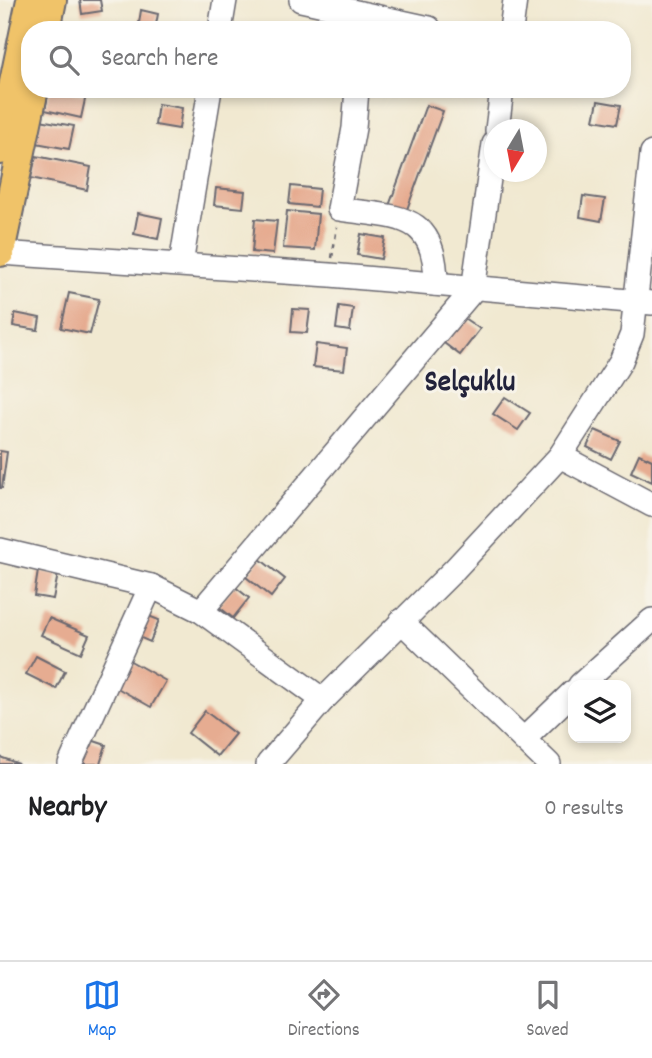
<!DOCTYPE html>
<html lang="en">
<head>
<meta charset="utf-8">
<style>
	:root { --surface:#fff; --page:#f2f2f2; --text:#202124; --muted:#757577; --line:#e0e0e0; --accent:#1a73e8 }
	body { margin:0; font-family:Dekko,sans-serif; background:var(--page); color:var(--text) }
	.controls { position:absolute; right:21px; bottom:21px; display:grid; overflow:hidden; border-radius:14px; box-shadow:0 4px 10px #0003 }
	.controls button { width:63px; height:63px; display:grid; place-items:center; padding:0; border:0; border-bottom:2px solid var(--line); background:var(--surface); color:var(--text); font:35px sans-serif }
	.compass { position:absolute; left:484px; top:119px; width:63px; height:63px; border-radius:50%; background:var(--surface); box-shadow:0 4px 10px #0003; rotate:190deg }
	.list { margin:0; padding:0; list-style:none }
	h2 { display:flex; justify-content:space-between; align-items:center; height:91px; margin:0; padding:0 28px; font-size:30px }
	h2 small { font-size:23px; font-weight:400; color:var(--muted) }
	.icon { flex:none; width:38px; height:38px; fill:none; stroke:currentColor; stroke-width:2; stroke-linecap:round; stroke-linejoin:round }
	.map { position:relative; flex:none; width:652px; height:764px; overflow:hidden }
	.search { position:absolute; background:var(--surface); box-shadow:0 4px 10px #0003; left:21px; right:21px; top:21px; height:77px; display:flex; align-items:center; gap:18px; box-sizing:border-box; padding:0 24px; border-radius:28px; color:var(--muted); font-size:26px }
	.sheet { height:196px; background:var(--surface) }
	nav { display:flex; justify-content:space-around; align-items:center; box-sizing:border-box; height:98px; border-top:2px solid var(--line); background:var(--surface); font-size:19px; color:var(--muted) }
	nav a { display:grid; justify-items:center; gap:4px }
	nav .on { color:var(--accent) }
	.map>svg:first-child { display:block }
</style>
</head>
<body>
<div class="map">
<svg width="652" height="764" viewBox="0 0 652 764">
	<rect width="100%" height="100%" fill="#f7f3e8"/>
	<filter id="ink" filterUnits="userSpaceOnUse"><feTurbulence type="fractalNoise" baseFrequency=".0143" numOctaves="2"/><feDisplacementMap in="SourceGraphic" scale="14" xChannelSelector="R" yChannelSelector="G"/><feConvolveMatrix kernelMatrix="1 2 1 2 8 2 1 2 1" color-interpolation-filters="sRGB"/></filter>
	<filter id="wash" filterUnits="userSpaceOnUse"><feTurbulence type="fractalNoise" baseFrequency=".00686" numOctaves="4" result="noise"/><feDisplacementMap in="SourceGraphic" scale="28" xChannelSelector="R" yChannelSelector="G"/><feGaussianBlur stdDeviation="1.57" result="paint"/><feColorMatrix in="noise" values="0 0 0 0 0 0 0 0 0 0 0 0 0 0 0 0 0 1.4 0 .05"/><feComposite in="paint" operator="in"/></filter>
	<g filter="url(#wash)">
		<rect width="100%" height="100%" fill="#f1e9d1"/>
		<g id="blocks">
			<!-- building -->
			<g fill="#e6ac91">
				<path d="M80,0H100L102,11L82,14Z"/>
				<path d="M141,10L158,14L155,30H138Z"/>
				<path d="M49,89L86,95L81,118L45,110Z"/>
				<path d="M598,101L621,105L617,124L594,120Z"/>
				<path d="M158,104L182,108L179,129L155,125Z"/>
				<path d="M426,105L443,111L406,212L389,206Z"/>
				<path d="M40,120L74,126L69,149L36,143Z"/>
				<path d="M36,156L91,167L87,190L31,178Z"/>
				<path d="M291,186L319,189L317,207L289,204Z"/>
				<path d="M216,188L245,191L243,208L214,205Z"/>
				<path d="M583,196L605,199L601,221L580,217Z"/>
				<path d="M287,211L318,214L315,250L283,248Z"/>
				<path d="M138,213L162,218L158,239L134,234Z"/>
				<path d="M255,219L277,221L273,254L252,252Z"/>
				<path d="M361,234L385,238L381,259L357,255Z"/>
				<path d="M69,293L99,299L90,334L61,328Z"/>
				<path d="M339,306L353,308L350,331L336,329Z"/>
				<path d="M293,309L310,310L307,333L291,332Z"/>
				<path d="M15,313L40,318L38,330L13,326Z"/>
				<path d="M464,318L480,329L460,355L444,343Z"/>
				<path d="M316,344L347,348L344,370L313,367Z"/>
				<path d="M505,397L530,413L518,430L493,414Z"/>
				<path d="M595,430L620,441L611,459L587,447Z"/>
				<path d="M0,451L7,452L2,488H0Z"/>
				<path d="M639,454L652,460V482L631,472Z"/>
				<path d="M260,559L285,579L271,597L246,577Z"/>
				<path d="M38,571L58,574L53,599L34,596Z"/>
				<path d="M234,586L249,598L233,618L218,606Z"/>
				<path d="M141,613L159,620L150,642L132,634Z"/>
				<path d="M49,618L89,635L81,653L41,635Z"/>
				<path d="M36,656L65,671L56,689L26,674Z"/>
				<path d="M127,659L166,681L151,707L112,685Z"/>
				<path d="M205,711L235,734L217,756L188,733Z"/>
				<path d="M88,739L106,745L100,764H79Z"/>
				<path d="M0,757L19,764H0Z"/>
			</g>
		</g>
	</g>
	<g filter="url(#ink)">
		<use href="#blocks" fill-opacity="0" stroke="#6a6870" stroke-width="2"/>
		<g fill="none" stroke-linecap="round" stroke-linejoin="round">
			<defs>
				<g id="minor">
					<path d="M301,0L429,28"/>
					<path d="M220,30L225,0"/>
					<path d="M511,30L515,0"/>
					<path d="M357,89L354,128L339,209C397,218 436,211 436,284"/>
					<path d="M497,130L502,89"/>
					<path d="M0,253L330,275L652,303"/>
					<path d="M181,264L210,89"/>
					<path d="M560,456L652,505"/>
					<path d="M0,550L151,586"/>
					<path d="M201,611L473,290L494,144"/>
					<path d="M401,621L549,764"/>
					<path d="M580,685L652,620"/>
					<path d="M524,739L573,692"/>
					<path d="M70,764L151,586L201,611L323,700"/>
					<path d="M268,764L323,700L453,571L560,456L621,361L632,334L652,153"/>
				</g>
				<g id="major">
					<path d="M46,30L52,0"/>
					<path d="M0,150L31,0"/>
					<path d="M0,252L34,89"/>
				</g>
			</defs>
			<!-- minor casing -->
			<use href="#minor" stroke="#6a6870" stroke-width="26"/>
			<!-- major casing -->
			<use href="#major" stroke="#6a6870" stroke-width="32"/>
			<!-- path -->
			<path stroke="#6a6870" stroke-width="2.5" stroke-dasharray="5 5" stroke-linecap="butt" d="M332,258L337,227"/>
			<!-- minor -->
			<use href="#minor" stroke="#fff" stroke-width="23"/>
			<!-- major -->
			<use href="#major" stroke="#f0c369" stroke-width="28"/>
		</g>
	</g>
	<g text-anchor="middle" stroke-width="6" stroke-linejoin="round" paint-order="stroke">
		<!-- district labels -->
		<g font-size="30" font-weight="bold" fill="#22223b" stroke="#f7f3e8">
			<text x="470" y="390">Selçuklu</text>
		</g>
	</g>
</svg>
<div class="controls">
<button><svg class="icon" aria-label="layers" viewBox="0 0 24 24"><path d="M12 4l9 5-9 5-9-5zM3 14l9 5 9-5"/></svg></button>
</div>
<svg class="compass" viewBox="-18 -18 36 36"><path d="M0-13l5 13h-10z" fill="#e53935"/><path d="M0 13l5-13h-10z" fill="#757577"/></svg>
<div class="search"><svg class="icon" aria-label="search" viewBox="0 0 24 24"><circle cx="10" cy="10" r="6"/><path d="M15 15l6 6"/></svg>Search here</div>
</div>
<section class="sheet">
<h2>Nearby<small>0 results</small></h2>
<ul class="list">
</ul>
</section>
<nav>
<a class="on"><svg class="icon" aria-label="map" viewBox="0 0 24 24"><path d="M3 6l6-2 6 2 6-2v14l-6 2-6-2-6 2zM9 4v14M15 6v14"/></svg>Map</a>
<a><svg class="icon" aria-label="directions" viewBox="0 0 24 24"><path d="M12 3l9 9-9 9-9-9zM9 14v-3h6M13 9l2 2-2 2"/></svg>Directions</a>
<a><svg class="icon" aria-label="saved" viewBox="0 0 24 24"><path d="M7 4h10v16l-5-4-5 4z"/></svg>Saved</a>
</nav>
</body>
</html>
